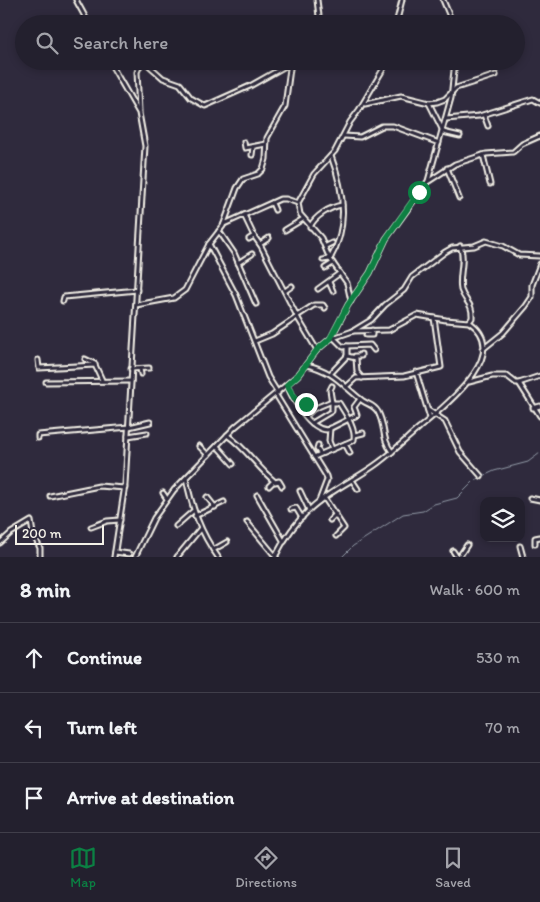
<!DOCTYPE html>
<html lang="en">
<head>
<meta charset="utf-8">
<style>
	:root { --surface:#23202e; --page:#2b2836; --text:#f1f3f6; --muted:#a3a3aa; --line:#403e4a; --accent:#0b8043 }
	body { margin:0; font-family:Itim,sans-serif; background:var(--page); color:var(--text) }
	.controls { position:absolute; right:15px; bottom:15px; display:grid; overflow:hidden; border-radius:10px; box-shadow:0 2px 8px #0003 }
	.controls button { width:45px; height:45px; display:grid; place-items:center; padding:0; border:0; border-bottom:1px solid var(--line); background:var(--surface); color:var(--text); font:25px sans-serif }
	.scale { position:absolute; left:15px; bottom:12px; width:89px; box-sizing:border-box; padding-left:5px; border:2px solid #f4f1e8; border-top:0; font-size:14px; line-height:18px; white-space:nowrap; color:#f4f1e8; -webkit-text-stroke:4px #2f2a3d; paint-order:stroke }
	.stop { position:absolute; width:15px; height:15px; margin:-11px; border:4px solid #0b8043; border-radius:50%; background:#fff }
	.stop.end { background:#0b8043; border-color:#fff; box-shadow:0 1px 5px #0008 }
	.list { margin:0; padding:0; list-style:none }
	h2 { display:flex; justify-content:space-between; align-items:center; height:65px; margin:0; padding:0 20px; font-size:21px }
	h2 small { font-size:16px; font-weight:400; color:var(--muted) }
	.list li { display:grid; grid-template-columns:32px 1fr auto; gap:15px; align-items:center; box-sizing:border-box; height:70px; padding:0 20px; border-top:1px solid var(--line) }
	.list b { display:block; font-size:19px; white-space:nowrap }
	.list em { font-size:16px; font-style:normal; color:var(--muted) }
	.icon { flex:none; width:28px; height:28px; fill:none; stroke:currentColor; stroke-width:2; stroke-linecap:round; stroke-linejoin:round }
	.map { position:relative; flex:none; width:540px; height:557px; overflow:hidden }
	.search { position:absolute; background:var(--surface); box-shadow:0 2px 8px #0003; left:15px; right:15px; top:15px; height:55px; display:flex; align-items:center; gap:12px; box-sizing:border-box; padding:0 18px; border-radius:28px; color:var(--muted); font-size:19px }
	.sheet { height:275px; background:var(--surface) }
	nav { display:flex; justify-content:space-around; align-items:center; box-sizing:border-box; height:70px; border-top:1px solid var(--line); background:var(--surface); font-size:14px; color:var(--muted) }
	nav a { display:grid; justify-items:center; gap:2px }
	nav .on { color:var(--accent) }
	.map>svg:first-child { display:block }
</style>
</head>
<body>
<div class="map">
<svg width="540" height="557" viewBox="0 0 540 557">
	<rect width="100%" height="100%" fill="#2f2a3d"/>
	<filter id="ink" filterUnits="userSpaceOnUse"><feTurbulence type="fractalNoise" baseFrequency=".02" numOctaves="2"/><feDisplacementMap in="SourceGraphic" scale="10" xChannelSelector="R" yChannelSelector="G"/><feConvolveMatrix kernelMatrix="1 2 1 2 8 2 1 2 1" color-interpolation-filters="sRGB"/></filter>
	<g filter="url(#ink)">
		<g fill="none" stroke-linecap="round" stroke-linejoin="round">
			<!-- stream -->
			<path stroke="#939ca8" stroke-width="1" d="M342,557L353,546L403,514L423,511L434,504L457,498L475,480L494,471L528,462L540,453"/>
			<defs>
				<g id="minor">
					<path d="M76,0L89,24"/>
					<path d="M443,0L453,24"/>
					<path d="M315,24L319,16L317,0"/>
					<path d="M396,24L402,0"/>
					<path d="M109,61L139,113L145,146L125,485L114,557"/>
					<path d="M144,61L163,78L180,84L191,98L205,106L250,86L289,64"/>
					<path d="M429,103L443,131"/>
					<path d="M365,104L401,96L429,103L437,102L445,99L456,88L496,75"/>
					<path d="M139,111L137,72L142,61"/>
					<path d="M484,115L488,126"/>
					<path d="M446,119L479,116L533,99L540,103"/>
					<path d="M443,132L460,136"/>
					<path d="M344,136L360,137L382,126H393L439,143"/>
					<path d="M244,142L245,148L266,144"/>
					<path d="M252,155L253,147"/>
					<path d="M483,155L490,184"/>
					<path d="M447,168L459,198"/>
					<path d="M429,181L455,164L486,154L513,152L522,144L540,136"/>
					<path d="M272,203L275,210"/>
					<path d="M244,215L254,236"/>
					<path d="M224,224L280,199H286L298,203"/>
					<path d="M310,227C315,216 330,207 342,205"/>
					<path d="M285,230L303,219"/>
					<path d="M219,231L234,253L256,304"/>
					<path d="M249,239L254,236L261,246L299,320L317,350"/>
					<path d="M209,244L236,295L268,377L278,393"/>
					<path d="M260,244L269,238"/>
					<path d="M326,246L332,243"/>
					<path d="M460,246C466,260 458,276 461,290C465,302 473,303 472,318L469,322"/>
					<path d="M323,260L330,259C349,227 344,190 331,156"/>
					<path d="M238,263L252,254"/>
					<path d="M325,268L333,263"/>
					<path d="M329,282L333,291"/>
					<path d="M318,289L340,273"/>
					<path d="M285,291L292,286"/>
					<path d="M63,301L64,297L137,290"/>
					<path d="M351,301L347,283L330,259L321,238L300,214L298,203L314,174L335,151L350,122L359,110L388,61"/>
					<path d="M136,305L174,298L185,290L209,244L223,226L237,188L243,179L258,174L263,169L266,159L267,138L285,106L291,61"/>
					<path d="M297,316L314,305H323L325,308"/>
					<path d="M366,335H372V330"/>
					<path d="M331,338L348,305L370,273L386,239L428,181L451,98L455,61"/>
					<path d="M255,341L272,334L297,317"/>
					<path d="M347,346L370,345L374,350"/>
					<path d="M483,349L503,333L526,306L532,297V285L540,264"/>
					<path d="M347,356L356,358L357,372L362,378"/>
					<path d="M355,356H361V354"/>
					<path d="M85,359L95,364"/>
					<path d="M38,360L39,368L95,365L102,380"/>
					<path d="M307,365C334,371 342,385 363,401C369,405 374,405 378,412C386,427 381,438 392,452"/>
					<path d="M131,369L149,368"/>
					<path d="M140,369L141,374"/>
					<path d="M416,372L430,418"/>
					<path d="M331,373L347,356V346L343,347L334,338"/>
					<path d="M46,382L131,381"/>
					<path d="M469,382L492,376H507L516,383H519L540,376"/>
					<path d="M519,383L540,416"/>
					<path d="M287,385C293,400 309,429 327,430L357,415L354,407L360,399"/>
					<path d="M346,387L356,378L404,376L441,367L434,318"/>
					<path d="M276,395L326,476L327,480L319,501"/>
					<path d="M300,407L308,403L313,409L306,416"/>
					<path d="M533,408L540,406"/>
					<path d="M313,409L332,401"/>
					<path d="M428,410L445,421L460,452L481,476"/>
					<path d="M312,423L332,411V403"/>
					<path d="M330,428L329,441L332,449"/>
					<path d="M227,435C246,448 257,467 274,481L269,486"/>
					<path d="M355,435L363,433"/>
					<path d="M128,436L147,433"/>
					<path d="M38,438V435L129,427L150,422"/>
					<path d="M345,444L350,453"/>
					<path d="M318,445L317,449L320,453"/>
					<path d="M199,446L208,455"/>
					<path d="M217,446L233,464"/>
					<path d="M314,457L354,440C356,428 345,413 339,403H332L330,390L332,386"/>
					<path d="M186,478C192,508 200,532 218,557"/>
					<path d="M352,480L358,489"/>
					<path d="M275,482L279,481L282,486"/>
					<path d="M300,491L309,510"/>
					<path d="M163,493L167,499"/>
					<path d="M257,495L284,542"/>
					<path d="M50,496L99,486L125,488"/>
					<path d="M207,497L215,507"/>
					<path d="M530,498L540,500"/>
					<path d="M325,499L344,528L336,536"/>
					<path d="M291,509L296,508L302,518"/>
					<path d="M195,516L224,502"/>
					<path d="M330,520L336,514"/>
					<path d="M247,522L276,557"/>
					<path d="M176,526L193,511"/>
					<path d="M91,527L107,521L120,520"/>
					<path d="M0,543L11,533L31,521L33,534L40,548V557"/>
					<path d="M535,544V538L540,537"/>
					<path d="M520,546L523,557"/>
					<path d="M213,550L227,542"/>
					<path d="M453,551L457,557"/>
					<path d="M115,552L129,554"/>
					<path d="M135,557L154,518L174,490L235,427L298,375L317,350L330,339L353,331L371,320L385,305L404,290L412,277L445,252L452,248L474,246L486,241L503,246L519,255L540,256"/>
					<path d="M177,557L200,529"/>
					<path d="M275,557C284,539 297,521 311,508C329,491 358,478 378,463C393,452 405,440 419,428C442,408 515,353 469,322L446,320L417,315L389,330L353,331"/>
					<path d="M459,557L467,545"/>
				</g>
			</defs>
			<!-- minor casing -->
			<use href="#minor" stroke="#f4f1e8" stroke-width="7"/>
			<!-- minor -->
			<use href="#minor" stroke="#2f2a3d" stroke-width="3"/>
		</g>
	</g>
	<g fill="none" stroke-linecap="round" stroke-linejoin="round" filter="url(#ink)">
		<!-- route -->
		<path stroke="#0b8043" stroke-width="6" d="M306,404L300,407L287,385L298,375L317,350L330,339L348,305L370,273L386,239L419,192"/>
	</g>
</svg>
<div class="controls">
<button><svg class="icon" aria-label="layers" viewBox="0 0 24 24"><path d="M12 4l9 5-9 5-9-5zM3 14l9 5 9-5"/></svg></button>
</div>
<div class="scale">200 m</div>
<div class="stop" style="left:419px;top:192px"></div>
<div class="stop end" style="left:306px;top:404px"></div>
<div class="search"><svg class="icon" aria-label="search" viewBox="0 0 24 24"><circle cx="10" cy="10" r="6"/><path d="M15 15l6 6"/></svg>Search here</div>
</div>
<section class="sheet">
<h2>8 min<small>Walk · 600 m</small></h2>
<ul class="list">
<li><svg class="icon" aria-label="ahead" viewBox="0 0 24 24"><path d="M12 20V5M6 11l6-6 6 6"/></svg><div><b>Continue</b></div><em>530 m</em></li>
<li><svg class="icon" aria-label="left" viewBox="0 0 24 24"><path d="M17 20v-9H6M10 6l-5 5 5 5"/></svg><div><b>Turn left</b></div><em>70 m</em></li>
<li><svg class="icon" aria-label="arrive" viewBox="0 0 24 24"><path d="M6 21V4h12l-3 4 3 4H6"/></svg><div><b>Arrive at destination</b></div></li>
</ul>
</section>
<nav>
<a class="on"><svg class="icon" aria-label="map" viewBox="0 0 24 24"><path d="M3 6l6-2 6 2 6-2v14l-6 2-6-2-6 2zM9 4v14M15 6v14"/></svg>Map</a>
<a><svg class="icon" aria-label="directions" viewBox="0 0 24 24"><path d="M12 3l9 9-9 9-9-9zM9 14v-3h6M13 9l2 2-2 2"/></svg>Directions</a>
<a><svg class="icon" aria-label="saved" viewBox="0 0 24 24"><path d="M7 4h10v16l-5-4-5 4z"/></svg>Saved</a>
</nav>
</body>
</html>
